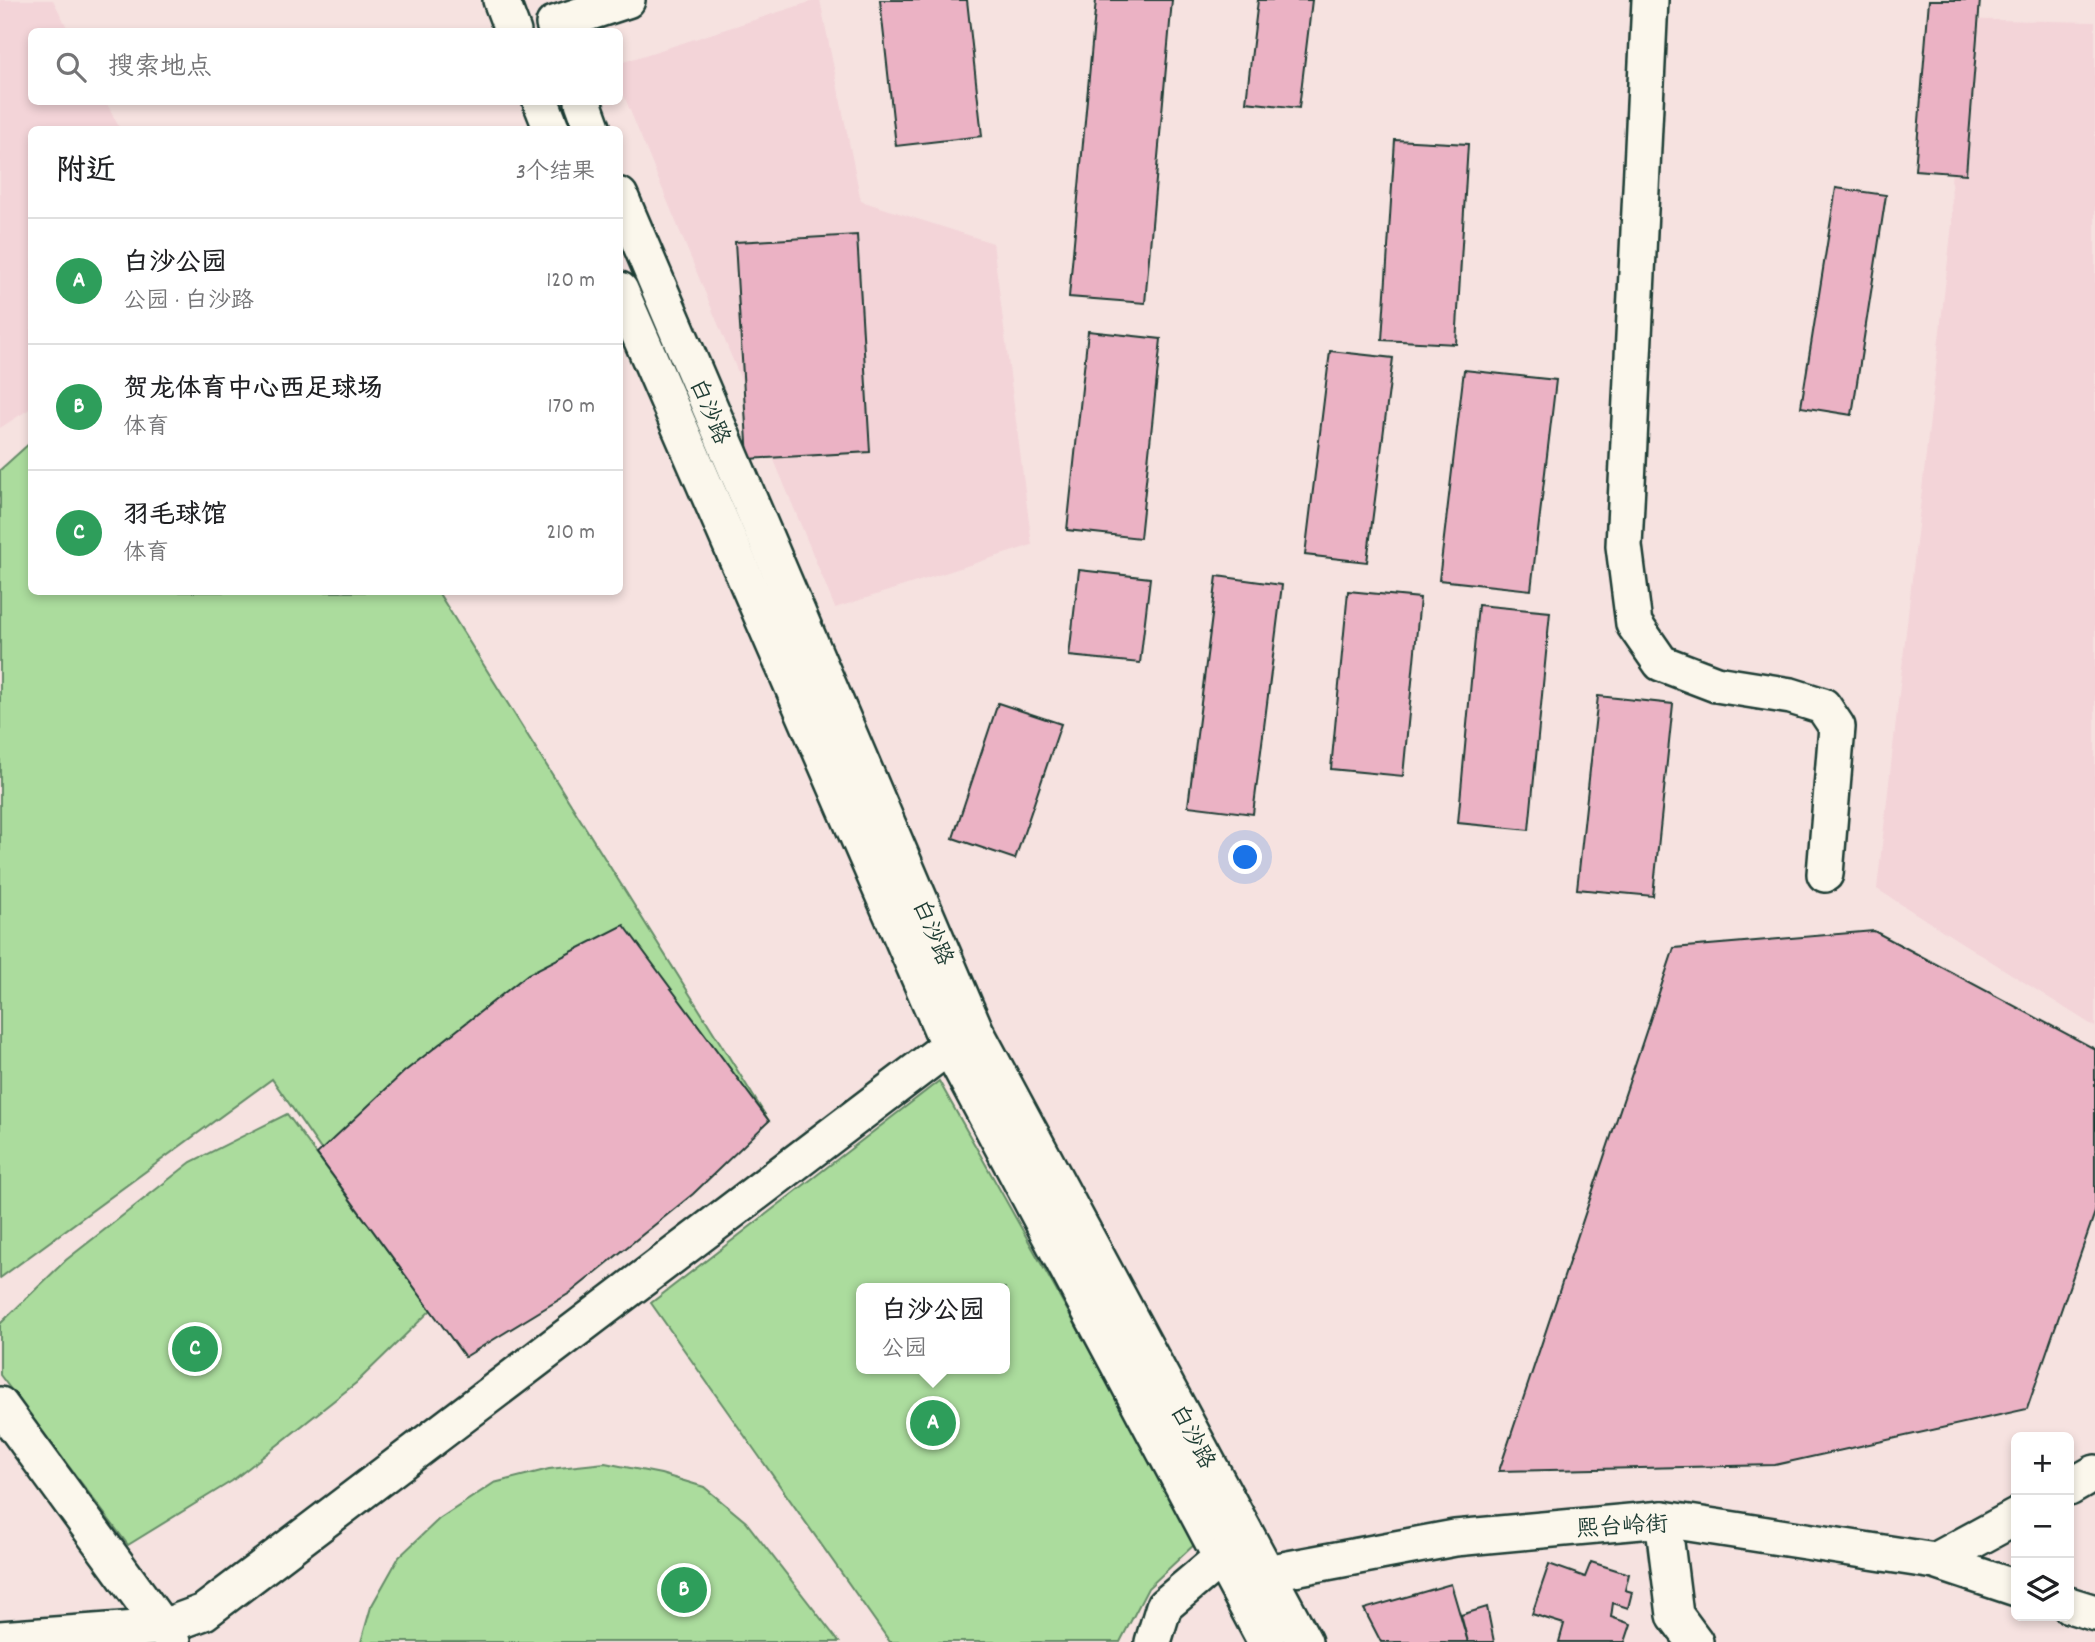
<!DOCTYPE html>
<html lang="zh">
<head>
<meta charset="utf-8">
<style>
	:root { --surface:#fff; --page:#f6f6f6; --text:#202124; --muted:#757577; --line:#e0e0e0; --accent:#c8321e }
	body { margin:0; font-family:Dekko,"LXGW WenKai TC",sans-serif; background:var(--page); color:var(--text) }
	.controls { position:absolute; right:21px; bottom:21px; display:grid; overflow:hidden; border-radius:10px; box-shadow:0 4px 10px #0003 }
	.controls button { width:63px; height:63px; display:grid; place-items:center; padding:0; border:0; border-bottom:2px solid var(--line); background:var(--surface); color:var(--text); font:35px sans-serif }
	.you { position:absolute; left:1246px; top:858px; width:24px; height:24px; margin:-18px; border:5px solid #fff; border-radius:50%; background:#1a73e8; box-shadow:0 0 0 10px #1a73e833 }
	.badge { display:grid; place-items:center; width:46px; height:46px; border-radius:50%; background:var(--accent); color:#fff; font-size:23px; font-weight:700 }
	.pin { position:absolute; translate:-50% -50%; border:4px solid #fff; box-shadow:0 2px 7px #0006 }
	.popup { position:absolute; left:856px; top:1283px; width:154px; height:91px; box-sizing:border-box; display:grid; place-content:center; border-radius:10px; background:var(--surface); filter:drop-shadow(0 2px 5px #0005); font-size:23px; white-space:nowrap; color:var(--muted) }
	.popup b { font-size:26px; color:var(--text) }
	.popup::after { content:''; position:absolute; left:50%; top:100%; margin-left:-14px; border:14px solid transparent; border-top-color:var(--surface) }
	.list { margin:0; padding:0; list-style:none }
	h2 { display:flex; justify-content:space-between; align-items:center; height:91px; margin:0; padding:0 28px; font-size:30px }
	h2 small { font-size:23px; font-weight:400; color:var(--muted) }
	.list li { display:grid; grid-template-columns:46px 1fr auto; gap:21px; align-items:center; box-sizing:border-box; height:126px; padding:0 28px; border-top:2px solid var(--line) }
	.list b { display:block; font-size:26px; white-space:nowrap }
	.list p { margin:0; font-size:23px; white-space:nowrap; color:var(--muted) }
	.list em { font-size:23px; font-style:normal; color:var(--muted) }
	.icon { flex:none; width:38px; height:38px; fill:none; stroke:currentColor; stroke-width:2; stroke-linecap:round; stroke-linejoin:round }
	.map { position:relative; flex:none; width:2095px; height:1642px; overflow:hidden }
	.search { position:absolute; background:var(--surface); box-shadow:0 4px 10px #0003; left:28px; top:28px; width:595px; height:77px; display:flex; align-items:center; gap:18px; box-sizing:border-box; padding:0 24px; border-radius:10px; color:var(--muted); font-size:26px }
	.panel { position:absolute; background:var(--surface); box-shadow:0 4px 10px #0003; left:28px; top:126px; width:595px; height:469px; border-radius:10px }
	.map>svg:first-child { display:block }
</style>
</head>
<body>
<div class="map">
<svg width="2095" height="1642" viewBox="0 0 2095 1642">
	<rect width="100%" height="100%" fill="#f6e2e0"/>
	<filter id="ink" filterUnits="userSpaceOnUse"><feTurbulence type="fractalNoise" baseFrequency=".0143" numOctaves="2"/><feDisplacementMap in="SourceGraphic" scale="14" xChannelSelector="R" yChannelSelector="G"/><feConvolveMatrix kernelMatrix="1 2 1 2 8 2 1 2 1" color-interpolation-filters="sRGB"/></filter>
	<g filter="url(#ink)">
		<!-- built -->
		<g fill="#f3d4d8">
			<path d="M0,0H53L69,31L32,32V102H106L120,129L32,130L31,408L0,428Z"/>
			<path d="M816,0H820L861,201L993,243L1032,545L835,608L620,86V63Z"/>
			<path d="M1949,19L2095,22V1027L1877,889L1952,224Z"/>
		</g>
		<!-- green -->
		<g fill="#abdc9d" stroke="#658c68" stroke-width="2" fill-rule="evenodd">
			<path d="M31,442L32,592H438L769,1121L465,1357L272,1079L0,1278V470Z"/>
			<path d="M939,1081L1197,1542L1148,1588L1120,1642H890L651,1303ZM861,1288H1005V1369H861Z"/>
			<path d="M287,1114L431,1310L356,1383L232,1481L128,1545L0,1375V1324L66,1260L191,1162Z"/>
			<path d="M605,1463L661,1474L704,1487L746,1522L839,1642H361L371,1607L399,1557L439,1519L494,1483L549,1469Z"/>
		</g>
		<!-- building -->
		<g fill="#ebb2c4" stroke="#1f3d34" stroke-width="2">
			<path d="M880,0H967L982,136L896,146Z"/>
			<path d="M1096,0H1172L1145,303L1069,297Z"/>
			<path d="M1258,0H1312L1299,108L1246,102Z"/>
			<path d="M1929,0H1980L1966,174L1915,170Z"/>
			<path d="M1395,140L1468,144L1456,344L1382,340Z"/>
			<path d="M1836,188L1886,195L1852,415L1801,407Z"/>
			<path d="M857,235L870,452L748,459L735,242Z"/>
			<path d="M1088,331L1161,339L1140,538L1067,530Z"/>
			<path d="M1330,351L1393,358L1367,562L1305,555Z"/>
			<path d="M1464,370L1556,380L1531,590L1439,580Z"/>
			<path d="M1079,570L1150,578L1140,663L1069,656Z"/>
			<path d="M1217,576L1282,585L1253,814L1188,806Z"/>
			<path d="M1348,591L1420,598L1403,776L1331,769Z"/>
			<path d="M1478,605L1550,612L1529,830L1458,823Z"/>
			<path d="M1598,696L1673,704L1653,896L1577,889Z"/>
			<path d="M998,703L1061,724L1015,859L953,838Z"/>
			<path d="M624,925L769,1121L693,1194L570,1293L465,1357L317,1154L404,1072L528,974Z"/>
			<path d="M1874,931L2095,1049V1212L2027,1409L1775,1465L1499,1471L1674,948Z"/>
			<path d="M1591,1562L1629,1574L1625,1590L1632,1592L1628,1608L1613,1603L1611,1617L1631,1624L1625,1642H1559L1564,1624L1532,1614L1549,1564L1585,1577Z"/>
			<path d="M1451,1584L1468,1642H1381L1364,1609Z"/>
			<path d="M1487,1607L1494,1642H1468L1461,1615Z"/>
		</g>
		<g fill="none" stroke-linecap="round" stroke-linejoin="round">
			<defs>
				<g id="minor">
					<path d="M501,0L513,32"/>
					<path d="M1650,0L1624,546L1634,624L1661,663L1716,684L1791,696L1823,706L1837,727L1825,874"/>
					<path d="M554,24L627,0"/>
					<path d="M541,102L552,130"/>
					<path d="M583,102L593,130"/>
					<path d="M620,196L976,1032L1304,1642"/>
					<path d="M620,290L949,1046L1266,1642"/>
					<path d="M0,1405L173,1642"/>
					<path d="M2069,1488L2095,1473"/>
					<path d="M1663,1519L1675,1615L1695,1642"/>
					<path d="M1935,1561L2016,1517"/>
					<path d="M1267,1573L1455,1538L1663,1519L1935,1561L2016,1588"/>
					<path d="M2069,1605L2095,1613"/>
					<path d="M0,1639L163,1627L204,1612L949,1046"/>
					<path d="M1153,1642L1164,1606L1222,1557"/>
				</g>
			</defs>
			<!-- minor casing -->
			<use href="#minor" stroke="#1f3d34" stroke-width="40"/>
			<!-- minor -->
			<use href="#minor" stroke="#fbf7ec" stroke-width="35"/>
		</g>
	</g>
	<g text-anchor="middle" stroke-width="6" stroke-linejoin="round" paint-order="stroke">
		<!-- street labels -->
		<g font-size="23" fill="#1f3d34" stroke="#fbf7ec">
			<text transform="translate(711 411) rotate(67)" y="8">白沙路</text>
			<text transform="translate(934 932) rotate(67)" y="8">白沙路</text>
			<text transform="translate(1194 1436) rotate(62)" y="8">白沙路</text>
			<text transform="translate(1622 1525) rotate(-3)" y="8">熙台岭街</text>
		</g>
	</g>
</svg>
<div class="controls">
<button>+</button>
<button>−</button>
<button><svg class="icon" aria-label="layers" viewBox="0 0 24 24"><path d="M12 4l9 5-9 5-9-5zM3 14l9 5 9-5"/></svg></button>
</div>
<div class="you"></div>
<div class="pin badge" style="left:933px;top:1423px;background:#2e9e5b">A</div>
<div class="popup"><b>白沙公园</b>公园</div>
<div class="pin badge" style="left:684px;top:1590px;background:#2e9e5b">B</div>
<div class="pin badge" style="left:195px;top:1349px;background:#2e9e5b">C</div>
<div class="search"><svg class="icon" aria-label="search" viewBox="0 0 24 24"><circle cx="10" cy="10" r="6"/><path d="M15 15l6 6"/></svg>搜索地点</div>
<section class="panel">
<h2>附近<small>3个结果</small></h2>
<ul class="list">
<li><span class="badge" style="background:#2e9e5b">A</span><div><b>白沙公园</b><p>公园 · 白沙路</p></div><em>120 m</em></li>
<li><span class="badge" style="background:#2e9e5b">B</span><div><b>贺龙体育中心西足球场</b><p>体育</p></div><em>170 m</em></li>
<li><span class="badge" style="background:#2e9e5b">C</span><div><b>羽毛球馆</b><p>体育</p></div><em>210 m</em></li>
</ul>
</section>
</div>
</body>
</html>
